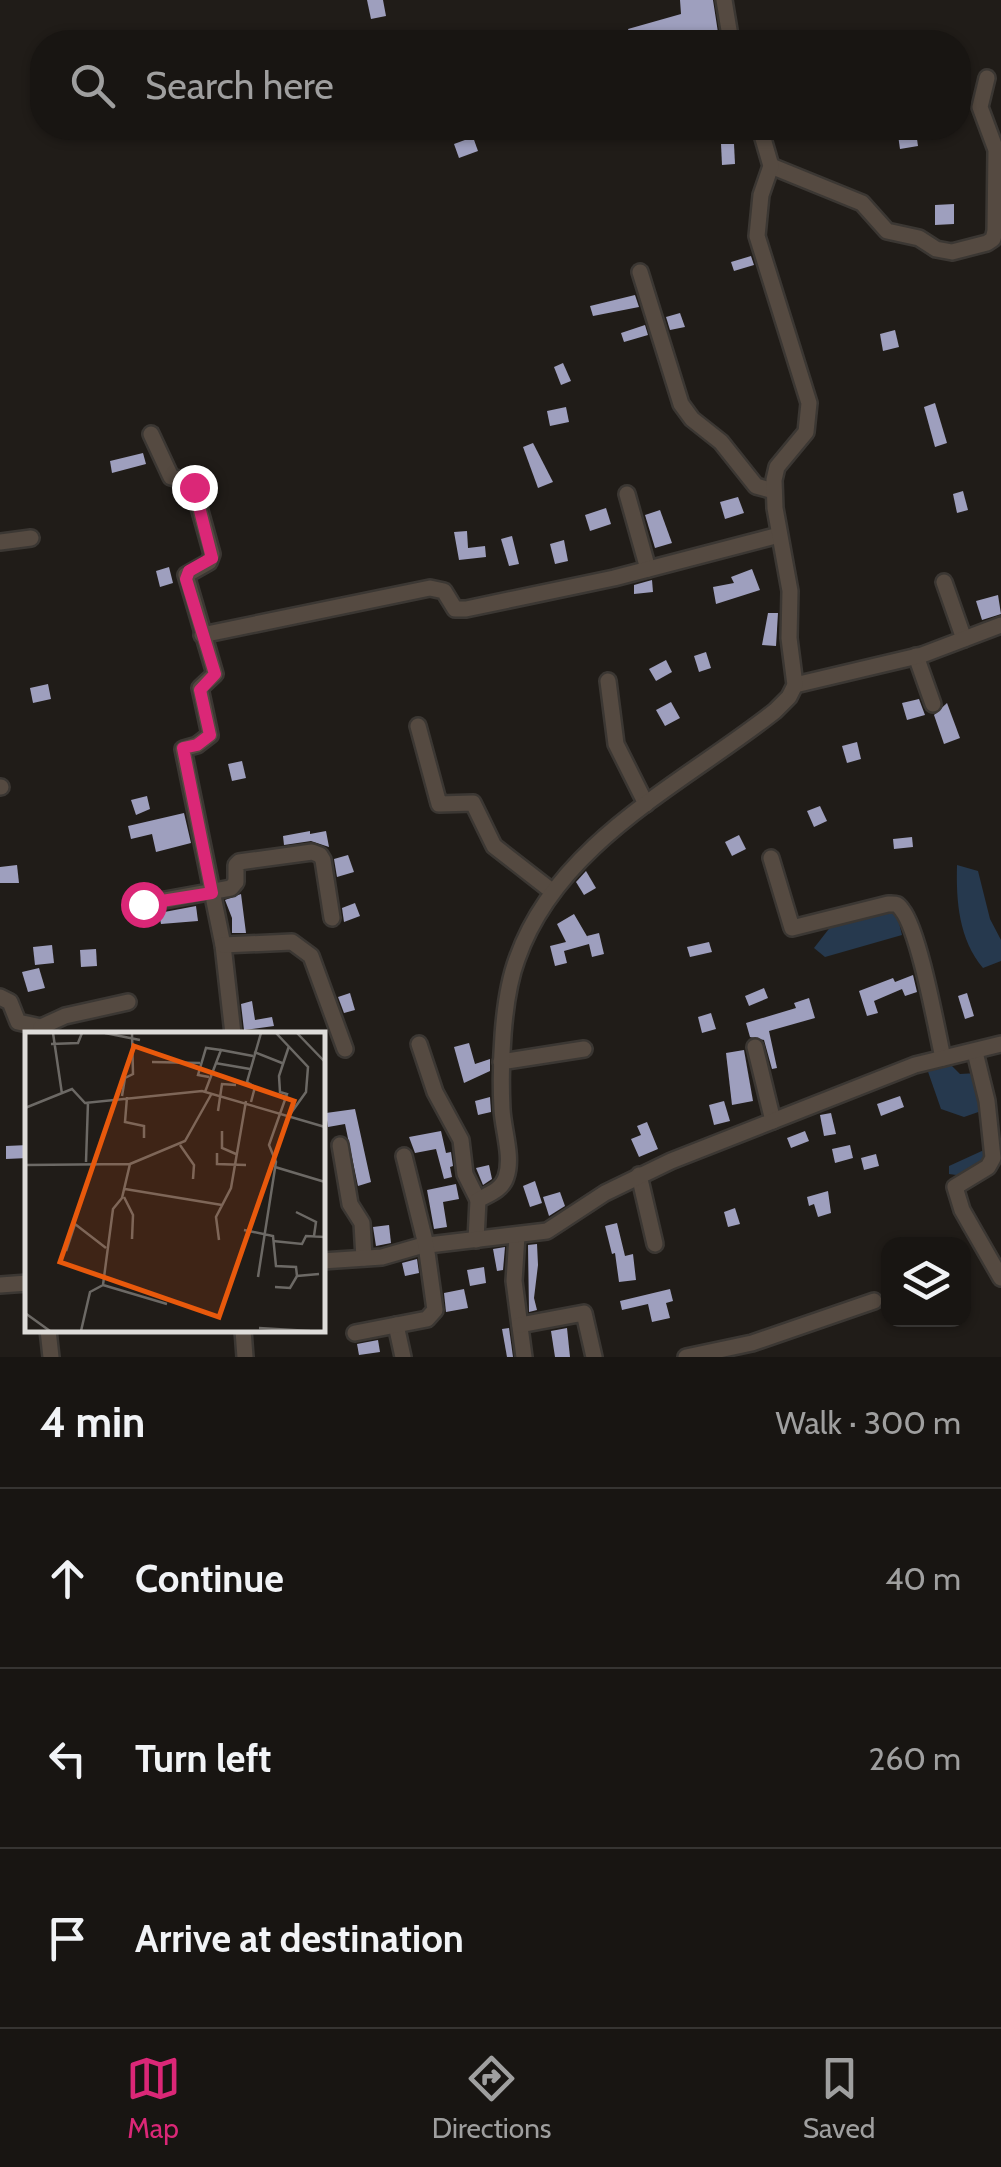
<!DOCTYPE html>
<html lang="en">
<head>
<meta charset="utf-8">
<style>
	:root { --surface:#181512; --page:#211e1b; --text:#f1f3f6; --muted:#9f9f9f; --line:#363432; --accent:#db2777 }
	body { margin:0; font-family:Cabin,sans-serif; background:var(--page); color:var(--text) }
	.controls { position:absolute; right:30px; bottom:30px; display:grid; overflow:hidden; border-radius:20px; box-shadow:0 2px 8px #0004 }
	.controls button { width:90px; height:90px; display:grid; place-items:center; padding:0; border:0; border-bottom:2px solid var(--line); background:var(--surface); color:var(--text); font:50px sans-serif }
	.stop { position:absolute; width:30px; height:30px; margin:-22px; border:8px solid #db2777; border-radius:50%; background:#fff }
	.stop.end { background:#db2777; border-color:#fff; box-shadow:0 2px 10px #0008 }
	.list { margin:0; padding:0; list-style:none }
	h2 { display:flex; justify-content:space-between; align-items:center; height:130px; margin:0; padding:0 40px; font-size:42px }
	h2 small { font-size:32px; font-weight:400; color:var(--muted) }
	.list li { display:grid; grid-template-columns:65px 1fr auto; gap:30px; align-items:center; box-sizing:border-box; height:180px; padding:0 40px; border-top:2px solid var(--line) }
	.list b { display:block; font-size:38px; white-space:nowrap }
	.list em { font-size:32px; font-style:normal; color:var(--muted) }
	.icon { flex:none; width:55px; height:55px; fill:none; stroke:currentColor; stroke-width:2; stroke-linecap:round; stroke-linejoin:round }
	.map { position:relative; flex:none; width:1001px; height:1357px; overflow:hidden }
	.search { position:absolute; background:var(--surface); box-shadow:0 2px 8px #0004; left:30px; right:30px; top:30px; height:110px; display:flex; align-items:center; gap:25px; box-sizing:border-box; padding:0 35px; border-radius:40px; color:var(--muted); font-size:38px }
	.sheet { height:670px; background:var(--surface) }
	nav { display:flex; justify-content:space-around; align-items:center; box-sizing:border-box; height:140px; border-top:2px solid var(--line); background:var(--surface); font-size:28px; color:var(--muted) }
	nav a { display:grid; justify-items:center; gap:5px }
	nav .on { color:var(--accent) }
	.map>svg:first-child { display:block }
</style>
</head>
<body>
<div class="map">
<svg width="1001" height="1357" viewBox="0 0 1001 1357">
	<rect width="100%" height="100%" fill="#201c18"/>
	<!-- water -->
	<g fill="#26394e">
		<path d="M957,865L978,871L990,919L1001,940V961L983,968C959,939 956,902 957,865Z"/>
		<path d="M874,910H896L902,935L825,957L814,948L835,921Z"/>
		<path d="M950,1064L960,1074L977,1073L987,1109L964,1117L941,1109L926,1066Z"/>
		<path d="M984,1150L983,1168L971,1177L949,1174V1166Z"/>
	</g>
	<!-- building -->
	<g fill="#9e9fbe">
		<path d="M367,0H383L386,16L371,19Z"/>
		<path d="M680,0H713L719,39L683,42L682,33L648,42H632L628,29L681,14Z"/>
		<path d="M916,132L918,146L900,149L898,135Z"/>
		<path d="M473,137L478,151L459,158L454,144Z"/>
		<path d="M721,144H734L735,164L722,165Z"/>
		<path d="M954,204V224L935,225V205Z"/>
		<path d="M751,256L754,265L734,271L731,262Z"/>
		<path d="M635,295L639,307L593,316L590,306Z"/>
		<path d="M680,313L685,327L670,330L666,317Z"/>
		<path d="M645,325L648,335L624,342L621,333Z"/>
		<path d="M895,330L899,347L883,351L880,334Z"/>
		<path d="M563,363L571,381L561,385L554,367Z"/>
		<path d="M935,403L947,443L935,447L924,407Z"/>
		<path d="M566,407L569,422L550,426L547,411Z"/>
		<path d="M533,443L553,482L538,488L523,447Z"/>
		<path d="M143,453L146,464L112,473L110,461Z"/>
		<path d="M963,491L968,510L957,513L953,494Z"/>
		<path d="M738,497L744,513L725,519L720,502Z"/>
		<path d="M606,508L611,524L590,531L585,515Z"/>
		<path d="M660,510L672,543L655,548L645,515Z"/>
		<path d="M467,531L468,548L485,546L486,557L459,560L454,532Z"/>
		<path d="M512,536L519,564L509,566L501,539Z"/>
		<path d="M564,540L568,561L555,564L550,544Z"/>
		<path d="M169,567L173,583L160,587L156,571Z"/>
		<path d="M752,569L760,590L716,604L713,587L734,583L731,577Z"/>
		<path d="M652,580L653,592L634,594V585Z"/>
		<path d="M998,595L1001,614L982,620L976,601Z"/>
		<path d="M768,613H778L776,646L762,645Z"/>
		<path d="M706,652L711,668L699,672L694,656Z"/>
		<path d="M666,660L672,672L656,681L649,669Z"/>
		<path d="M48,684L51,699L33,703L30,688Z"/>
		<path d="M919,699L925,715L907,720L902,703Z"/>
		<path d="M671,702L680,718L665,726L656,710Z"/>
		<path d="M947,703L960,738L944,744L934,715Z"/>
		<path d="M857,742L861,759L847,763L842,746Z"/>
		<path d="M242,761L246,778L232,781L228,764Z"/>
		<path d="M147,796L150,809L136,815L131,800Z"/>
		<path d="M820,806L827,821L814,827L807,811Z"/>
		<path d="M184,813L191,843L156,852L152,834L131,839L128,826Z"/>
		<path d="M310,831V834L326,831L329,847L311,841L284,845L283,836Z"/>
		<path d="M739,835L746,849L732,856L725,842Z"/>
		<path d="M912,837L913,847L894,849L893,839Z"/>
		<path d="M348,855L354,872L337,877L334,859Z"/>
		<path d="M17,865L19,883H0V867Z"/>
		<path d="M586,871L596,888L584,895L576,882Z"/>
		<path d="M241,894L246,933H232V918L225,900Z"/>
		<path d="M355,903L360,916L344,922L342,908Z"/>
		<path d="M196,906L198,921L161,924L159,913Z"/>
		<path d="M574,914L588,938L587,936L599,933L604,954L592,957L589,944L564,951L567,963L555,966L550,946L566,942L557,924Z"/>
		<path d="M709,942L712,952L690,957L687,947Z"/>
		<path d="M52,945L54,963L35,965L33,947Z"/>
		<path d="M96,949L97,966L81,967L80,950Z"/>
		<path d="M39,968L45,988L28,992L22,972Z"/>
		<path d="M913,975L917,992L905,996L902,989L874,1001L878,1013L867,1016L859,991L893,978L895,982Z"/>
		<path d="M764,988L768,998L749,1006L745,996Z"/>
		<path d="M350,993L355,1010L344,1013L338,997Z"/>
		<path d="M967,993L974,1016L965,1019L958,996Z"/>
		<path d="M809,998L815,1018L769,1031L777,1068L772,1069L764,1040L750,1037L746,1023L796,1008L794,1003Z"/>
		<path d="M252,1001L255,1020L272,1017L274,1026L244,1030L241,1004Z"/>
		<path d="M711,1013L716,1029L702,1033L698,1017Z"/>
		<path d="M469,1043L475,1064L490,1059V1071L464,1083L454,1047Z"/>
		<path d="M744,1050L753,1101L732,1105L726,1053Z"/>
		<path d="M900,1096L904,1107L881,1116L877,1104Z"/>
		<path d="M490,1097L491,1112L478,1115L475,1101Z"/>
		<path d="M724,1101L730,1121L714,1125L709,1105Z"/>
		<path d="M355,1109L371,1182L358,1186L345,1124L328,1127L326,1113Z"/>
		<path d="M831,1113L836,1134L824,1136L820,1115Z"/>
		<path d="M647,1122L658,1149L639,1157L631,1139L641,1135L637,1126Z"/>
		<path d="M441,1131L446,1153L451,1152L453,1166L450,1167L452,1177L444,1179L436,1149L415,1153L409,1137Z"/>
		<path d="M805,1131L809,1141L791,1148L787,1138Z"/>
		<path d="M28,1145V1158L6,1159V1146Z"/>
		<path d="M850,1145L853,1158L835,1163L832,1149Z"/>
		<path d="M876,1154L879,1166L864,1170L861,1158Z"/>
		<path d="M489,1165L492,1179L483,1185L476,1168Z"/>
		<path d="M535,1181L542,1203L530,1207L523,1186Z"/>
		<path d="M456,1184L459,1199L443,1202L447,1227L434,1229L427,1190Z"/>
		<path d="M828,1191L831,1213L818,1217L814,1204L809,1206L807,1197Z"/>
		<path d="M560,1192L565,1206L549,1216L543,1197Z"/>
		<path d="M735,1208L740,1224L728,1227L724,1212Z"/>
		<path d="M617,1223L625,1256L633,1254L636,1280L619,1282L615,1253L612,1254L605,1226Z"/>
		<path d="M389,1225L391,1243L376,1246L373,1227Z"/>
		<path d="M537,1244L538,1265L534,1298L537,1310L529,1312L528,1245Z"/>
		<path d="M505,1247L503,1270L497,1271L493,1249Z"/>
		<path d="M417,1259L419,1273L405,1276L402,1263Z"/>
		<path d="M484,1267L486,1283L470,1286L467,1270Z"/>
		<path d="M464,1289L468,1308L446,1312L444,1293Z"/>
		<path d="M670,1289L673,1301L666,1303L670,1318L652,1322L648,1304L622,1310L620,1301Z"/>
		<path d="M509,1328L513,1357H507L502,1329Z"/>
		<path d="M567,1328L570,1357H555L551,1331Z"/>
		<path d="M378,1340L380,1352L359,1355L357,1344Z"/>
	</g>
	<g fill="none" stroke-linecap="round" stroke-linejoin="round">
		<defs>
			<g id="minor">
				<path d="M724,0L731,42"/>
				<path d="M771,166L862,203L887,231L919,238L936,249L952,252L987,243L993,239L995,231L996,150L980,107L987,78"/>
				<path d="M640,272L681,404L692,419L721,442L756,486L774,491"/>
				<path d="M151,434L171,477L192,482L212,554L209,562L186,575L215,674L200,688L210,735L197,745L183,749L223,945L233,1034"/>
				<path d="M627,494L648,569"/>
				<path d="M0,542L31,538"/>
				<path d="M944,582L964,639"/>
				<path d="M202,635L430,588L444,591L455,609H466L614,578L779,535"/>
				<path d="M916,656L933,704"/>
				<path d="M608,681L616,744L646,804"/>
				<path d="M795,685L922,655L1001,625"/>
				<path d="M418,726L439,804L473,803L494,846L553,892"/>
				<path d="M0,787H1"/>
				<path d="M771,858L792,928L888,904C896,904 897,903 902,910C919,931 936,1026 943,1058"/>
				<path d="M143,904L231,888L236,882V865L239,862L312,852L320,855L323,860L332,918"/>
				<path d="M223,945L292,942L311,956L345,1049"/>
				<path d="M0,997L10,1002L18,1022L41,1027L46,1034"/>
				<path d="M41,1027L65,1016L128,1002"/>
				<path d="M419,1044L435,1092L461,1140L465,1174L478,1200"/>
				<path d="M755,1047L773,1121"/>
				<path d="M975,1052L987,1101L993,1158L988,1167L955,1187L962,1210L1001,1278"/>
				<path d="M501,1062L584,1049"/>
				<path d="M340,1145L350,1204L362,1223L364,1258"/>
				<path d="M639,1175L655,1244"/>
				<path d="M517,1236L514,1281L524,1357"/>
				<path d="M476,1240L478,1200C489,1194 502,1190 506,1177C513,1157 503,1130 502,1109C500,1067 502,999 517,959C558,842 684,783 775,711L789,697L795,685L789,638L790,591L775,508L774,480L777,467L806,432L809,403L757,236L761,195L771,166L760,128"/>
				<path d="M322,1261L382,1257L420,1246L547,1231L605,1193L671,1161L915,1065L1001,1044"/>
				<path d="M0,1285L28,1283"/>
				<path d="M396,1325L403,1357"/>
				<path d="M520,1325L584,1313L594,1357"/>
				<path d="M48,1330L51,1357"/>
				<path d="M243,1330L245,1357"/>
				<path d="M355,1333L427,1319L435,1310L426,1245L404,1156"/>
				<path d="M686,1357L752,1343L874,1301"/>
			</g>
		</defs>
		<!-- minor casing -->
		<use href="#minor" stroke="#3b3733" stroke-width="20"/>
		<!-- minor -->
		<use href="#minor" stroke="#554a41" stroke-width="15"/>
	</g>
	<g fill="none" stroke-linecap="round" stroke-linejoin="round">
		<!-- route -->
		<path stroke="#db2777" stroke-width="12" d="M143,904L212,893L183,748L197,745L210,735L200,690L215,674L186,579L189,571L212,558L194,487"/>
	</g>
	<!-- overview -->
	<g transform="translate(25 1032)">
		<rect width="300" height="300" fill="#201c18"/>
		<path fill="none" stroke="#6c6965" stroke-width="2.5" d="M28,1L37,62M80,1L115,8M251,1L283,35L281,60L266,81M272,1L300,30M26,12L53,11L57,1M229,20L257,31M127,30L175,31M190,31L225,37M184,45L173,43L181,16L196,18M180,60L196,18L228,24M97,64L100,46L108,42L107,1M102,65L100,90L119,94V106M226,70L230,55L222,50L236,1M0,76L47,57L60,71L177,59L300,95M193,79L197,52L211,53M197,99V116L211,122M155,113L169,133L168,147M192,121V132L221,133M61,130L63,70M0,133L105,132M250,135L300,150M100,157L197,173M99,165L108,183L107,207M271,180L291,190L289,204M219,198L248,204L251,234L271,235L272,244M194,208L191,185L206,156L221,69M248,209L277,212L281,204L300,205M41,219L50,192L81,216M233,245L251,130L244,113L262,62L255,60L254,44L264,14M78,253L142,272M250,255L265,256L272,244L294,242M0,281L25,299M234,296L285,299M56,299L65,260L78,253L88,177L97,166L105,132L160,109L187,61"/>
		<path fill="#e8590c" fill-opacity="0.15" stroke="#e8590c" stroke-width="5" d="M109,14L269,69L194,285L35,230Z"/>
		<rect width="300" height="300" fill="none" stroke="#dedcd9" stroke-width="5"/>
	</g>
</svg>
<div class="controls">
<button><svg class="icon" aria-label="layers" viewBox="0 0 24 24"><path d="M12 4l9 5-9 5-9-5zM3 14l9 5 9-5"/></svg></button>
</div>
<div class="stop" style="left:143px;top:904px"></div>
<div class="stop end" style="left:194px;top:487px"></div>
<div class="search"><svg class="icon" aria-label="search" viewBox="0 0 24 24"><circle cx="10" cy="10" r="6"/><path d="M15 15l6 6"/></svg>Search here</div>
</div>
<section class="sheet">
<h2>4 min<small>Walk · 300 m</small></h2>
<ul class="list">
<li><svg class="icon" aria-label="ahead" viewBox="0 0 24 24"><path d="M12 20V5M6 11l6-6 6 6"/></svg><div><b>Continue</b></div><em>40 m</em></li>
<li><svg class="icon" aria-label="left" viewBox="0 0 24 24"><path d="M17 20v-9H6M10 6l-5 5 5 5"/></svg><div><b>Turn left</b></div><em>260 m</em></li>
<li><svg class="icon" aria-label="arrive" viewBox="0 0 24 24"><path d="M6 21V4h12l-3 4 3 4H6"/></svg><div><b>Arrive at destination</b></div></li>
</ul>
</section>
<nav>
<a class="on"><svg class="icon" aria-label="map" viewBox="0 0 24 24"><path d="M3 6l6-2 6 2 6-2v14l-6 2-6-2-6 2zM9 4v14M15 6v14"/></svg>Map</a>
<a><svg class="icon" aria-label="directions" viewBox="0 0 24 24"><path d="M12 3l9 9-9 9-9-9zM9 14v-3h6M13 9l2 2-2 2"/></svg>Directions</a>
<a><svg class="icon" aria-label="saved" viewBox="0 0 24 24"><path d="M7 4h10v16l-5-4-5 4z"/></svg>Saved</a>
</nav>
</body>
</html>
